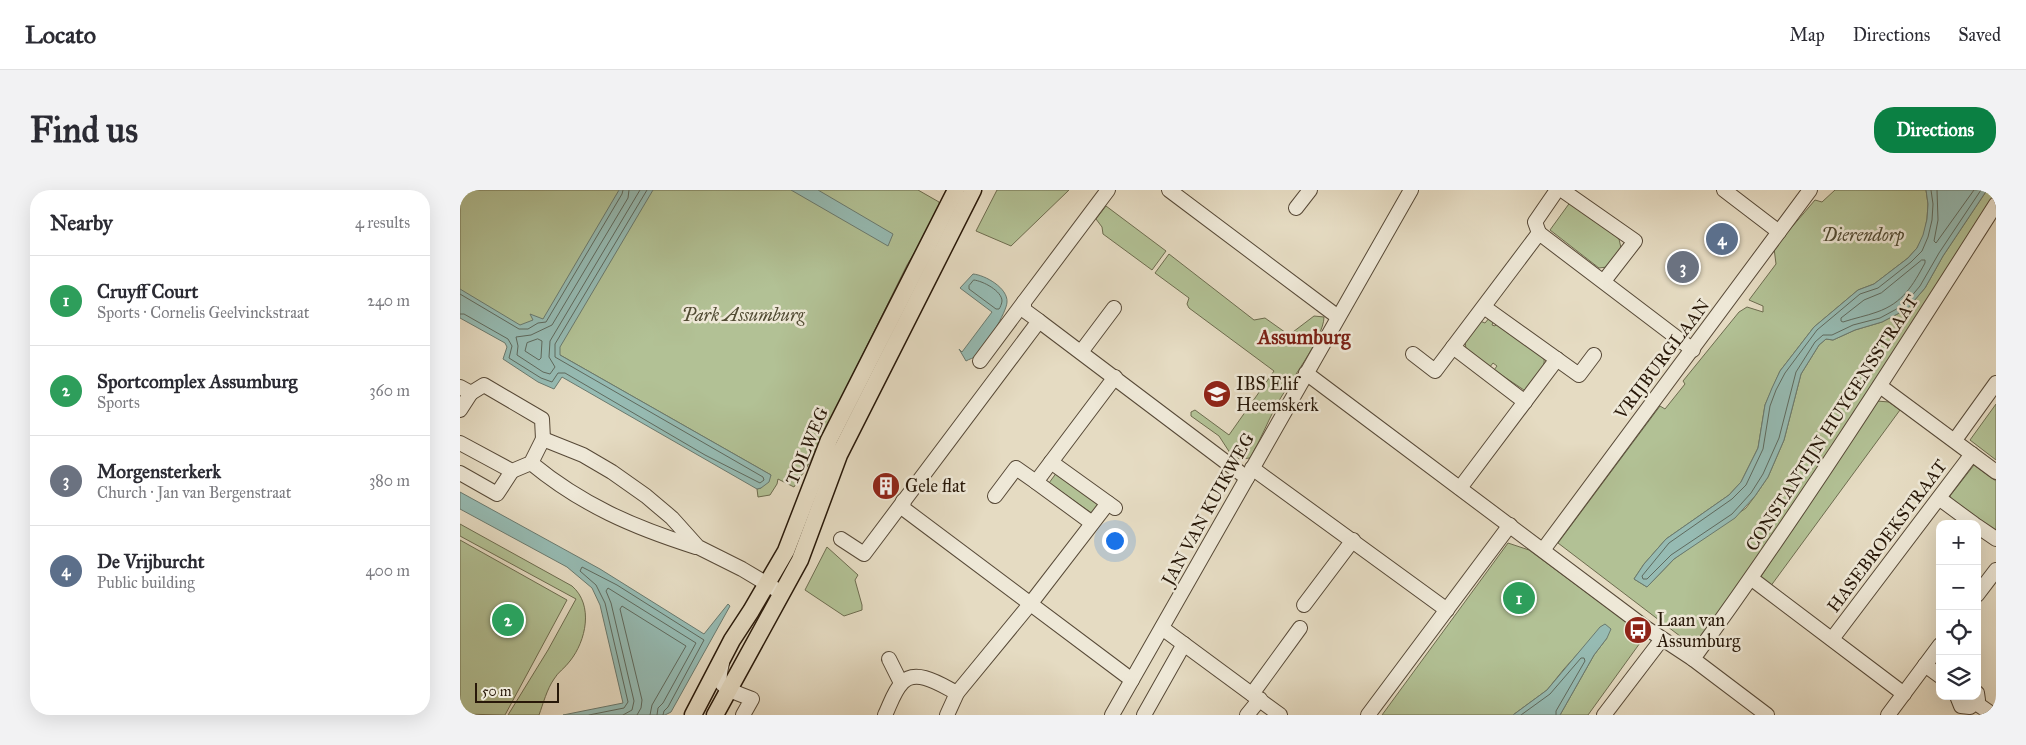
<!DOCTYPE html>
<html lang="en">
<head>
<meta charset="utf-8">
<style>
	:root { --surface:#fff; --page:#f2f2f3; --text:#2b2b33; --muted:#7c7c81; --line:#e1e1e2; --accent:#0b8043 }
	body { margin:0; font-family:"IM FELL Great Primer",serif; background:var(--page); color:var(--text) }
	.controls { position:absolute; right:15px; bottom:15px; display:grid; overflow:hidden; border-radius:10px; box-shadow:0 5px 20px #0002 }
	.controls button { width:45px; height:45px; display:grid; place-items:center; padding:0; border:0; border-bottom:1px solid var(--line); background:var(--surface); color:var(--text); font:25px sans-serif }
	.scale { position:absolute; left:15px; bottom:12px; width:84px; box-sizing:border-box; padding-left:5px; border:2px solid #281809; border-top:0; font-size:14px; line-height:18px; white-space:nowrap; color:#281809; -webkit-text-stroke:4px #eee8d7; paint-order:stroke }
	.you { position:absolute; left:654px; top:350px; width:18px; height:18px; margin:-12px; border:4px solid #fff; border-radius:50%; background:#1a73e8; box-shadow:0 0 0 8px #1a73e833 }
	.badge { display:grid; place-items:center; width:32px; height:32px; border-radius:50%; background:var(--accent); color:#fff; font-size:16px; font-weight:700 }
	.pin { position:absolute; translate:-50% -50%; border:2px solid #fff; box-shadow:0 1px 5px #0006 }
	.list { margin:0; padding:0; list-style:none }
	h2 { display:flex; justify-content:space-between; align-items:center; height:65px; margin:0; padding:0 20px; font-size:21px }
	h2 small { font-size:16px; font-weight:400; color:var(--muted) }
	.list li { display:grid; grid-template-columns:32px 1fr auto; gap:15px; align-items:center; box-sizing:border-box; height:90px; padding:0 20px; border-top:1px solid var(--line) }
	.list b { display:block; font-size:19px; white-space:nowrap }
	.list p { margin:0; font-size:16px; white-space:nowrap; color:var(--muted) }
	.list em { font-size:16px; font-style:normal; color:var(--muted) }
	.icon { flex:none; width:28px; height:28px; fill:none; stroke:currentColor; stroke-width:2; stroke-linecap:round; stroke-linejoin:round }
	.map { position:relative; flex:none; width:1536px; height:525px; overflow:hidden; border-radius:20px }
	header { display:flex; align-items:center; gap:30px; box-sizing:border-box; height:70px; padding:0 25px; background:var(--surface); border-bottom:1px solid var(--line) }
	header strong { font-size:24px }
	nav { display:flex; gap:28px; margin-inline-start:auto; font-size:18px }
	.intro { display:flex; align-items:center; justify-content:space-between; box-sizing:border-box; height:120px; padding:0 30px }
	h1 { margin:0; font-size:35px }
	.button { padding:12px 22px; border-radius:20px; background:var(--accent); color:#fff; font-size:18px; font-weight:700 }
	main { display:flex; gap:30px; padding:0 30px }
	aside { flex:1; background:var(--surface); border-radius:20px; box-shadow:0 5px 20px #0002 }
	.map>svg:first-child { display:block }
</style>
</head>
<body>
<header>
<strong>Locato</strong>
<nav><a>Map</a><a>Directions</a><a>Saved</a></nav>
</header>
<div class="intro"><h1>Find us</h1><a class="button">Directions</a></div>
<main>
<aside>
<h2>Nearby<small>4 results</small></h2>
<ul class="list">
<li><span class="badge" style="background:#2e9e5b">1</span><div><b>Cruyff Court</b><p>Sports · Cornelis Geelvinckstraat</p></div><em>240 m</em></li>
<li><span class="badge" style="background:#2e9e5b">2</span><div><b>Sportcomplex Assumburg</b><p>Sports</p></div><em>360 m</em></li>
<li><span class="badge" style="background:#6b7280">3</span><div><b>Morgensterkerk</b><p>Church · Jan van Bergenstraat</p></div><em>380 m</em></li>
<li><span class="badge" style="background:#5c6f8a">4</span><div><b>De Vrijburcht</b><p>Public building</p></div><em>400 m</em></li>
</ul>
</aside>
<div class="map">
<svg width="1536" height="525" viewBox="0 0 1536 525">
	<rect width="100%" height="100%" fill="#e5dbc2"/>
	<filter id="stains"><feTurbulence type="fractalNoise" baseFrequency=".004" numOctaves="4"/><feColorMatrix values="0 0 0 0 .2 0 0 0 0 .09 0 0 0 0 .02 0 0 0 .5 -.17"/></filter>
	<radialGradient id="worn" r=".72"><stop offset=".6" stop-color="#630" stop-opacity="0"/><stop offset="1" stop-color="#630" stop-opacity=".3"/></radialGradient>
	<!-- green -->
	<g fill="#b2c195" stroke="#6d6c4f">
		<path d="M0,0H458L479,12L481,19L447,75L347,277L334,297L318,289L317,294L310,305L298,307L297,299L301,298L311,285L100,165L0,103Z"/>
		<path d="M537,0H609L551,56L516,41Z"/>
		<path d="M1375,0H1466L1468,14L1467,29L1464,45L1457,58L1448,68L1414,94L1398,100L1354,137L1320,181L1305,215L1298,258L1281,292L1269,305L1206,349L1184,374L1174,389L1187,397L1214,369L1286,318L1295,306L1308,287L1324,250L1341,184L1359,155L1366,149L1373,150L1395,140L1422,132L1447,119L1465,98L1483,66L1527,0H1536V4L1453,135L1274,403L1233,456L1098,353L1200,216L1205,219L1225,194L1223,191L1279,122L1287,117L1303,122V116L1289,110L1316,74L1314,58L1355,10L1362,12Z"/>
		<path d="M1111,11L1159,49L1161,58L1147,77L1139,78L1090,40Z"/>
		<path d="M646,16L706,61L692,80L643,44L642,37L636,29Z"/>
		<path d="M709,64L794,130L805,128L829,145L854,126L864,127C864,148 827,195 816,216C807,233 800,251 790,268L780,269L772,266L759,246L731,226V222L735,220L769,245L814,181L729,118L727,114L729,108L695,83Z"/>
		<path d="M1030,127L1034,130L1032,135L1035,136L1038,132L1084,169C1086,179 1072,193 1064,200L1034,180L1037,176L1033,173L1029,178L1006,159L1005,151L1020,131L1025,133Z"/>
		<path d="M1417,211L1429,212L1440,220L1310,397L1300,388Z"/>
		<path d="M1536,214V270L1510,250Z"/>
		<path d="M1514,275L1536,291V342L1493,312L1490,306Z"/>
		<path d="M597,282L642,314L633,324L589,293Z"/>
		<path d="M0,334L112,396C134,415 126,451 110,471C105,478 98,482 94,489C87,499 83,514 79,525H48L88,460L116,409L0,346Z"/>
		<path d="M0,350L107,410L45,525L0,524Z"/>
		<path d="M1048,353L1069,360L1185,446L1128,525H1100L1134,465L1147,448L1122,459L1104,479L1087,500L1053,525H922Z"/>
		<path d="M367,357L398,385L395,390L402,415V420L384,426L345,400Z"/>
	</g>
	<!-- water -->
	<g fill="#96bbb3" stroke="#6a7a6f">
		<path d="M159,0H193L100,157V165L311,285L309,292L301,298L297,299L102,187L94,199L78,192L43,169L47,157L45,153L0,128V99L60,135L73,130L70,124L83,129Z"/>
		<path d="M331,0H358L433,44L428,56Z"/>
		<path d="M1466,0H1527L1483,66L1465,98L1447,119L1422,132L1395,140L1373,150L1366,149L1359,155L1341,184L1324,250L1308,287L1295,306L1275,328L1214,369L1187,397L1174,389L1184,374L1206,349L1269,305L1281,292L1298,258L1305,215L1312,198L1320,181L1354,137L1398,100L1414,94L1448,68L1457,58L1463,45L1467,29L1468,14Z"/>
		<path d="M513,84C525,85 548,98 547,112C547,122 524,159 517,166C514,168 509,169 506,171L499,159L502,162L532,122L500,98Z"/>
		<path d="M0,302L140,379L244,444L268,414L270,416L211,522L205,525H103L163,513L140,415L132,398L107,377L0,319Z"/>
		<path d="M1145,434L1151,439L1147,448L1134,465L1100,525H1053L1087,500L1140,437Z"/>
	</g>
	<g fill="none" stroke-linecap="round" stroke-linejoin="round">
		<!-- shore -->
		<g stroke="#5f6a5e" stroke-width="1">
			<path d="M169,0L168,8L92,135L71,145L56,147L58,156L57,165L83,182L90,184L95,177L89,167L90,151L180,0"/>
			<path d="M1471,0L1473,14L1472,30L1468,47L1462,61L1451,72L1418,98L1400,104L1357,140L1325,183L1316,200L1310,216L1303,259L1286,295L1272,309L1209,353L1182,386L1183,389H1187L1211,365L1272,324L1291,303L1303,284L1319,248L1336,182L1355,152L1363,145H1372L1393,135L1420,128L1444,115L1460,96L1479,63L1521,0"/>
			<path d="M1477,0L1478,30L1474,51L1476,53L1514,0"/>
			<path d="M1462,70H1465V73C1453,95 1443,113 1417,122C1406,126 1395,128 1383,132L1381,131V128L1404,110L1421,103Z"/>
			<path d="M514,90C523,91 542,101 542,111C542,113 540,118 539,119H536L509,99V96Z"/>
			<path d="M0,104L59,139H68L78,133L86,132L162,4L163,0"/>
			<path d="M0,124H4L48,149L52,156L49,168L81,188L92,192L98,183H105L245,265L300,293L304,290L303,287L95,167V154L187,0"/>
			<path d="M78,149L82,151L81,168L79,170L65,161L67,153Z"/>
			<path d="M129,525L164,518L168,512L145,413L136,395L120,381L122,377L157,395L244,450L208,517L204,521L203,525"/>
			<path d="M163,525L172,520L174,511L151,413L146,401L148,398L236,453L203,513L198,518L197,525"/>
			<path d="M177,525L181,518L182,510L160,419L162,416L226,456L192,515L190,525"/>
			<path d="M1061,525L1090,504L1121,468H1124L1125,471L1096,521V525"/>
		</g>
		<defs>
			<g id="minor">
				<path d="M709,0L878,127"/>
				<path d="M1102,0L1175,51L1144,91"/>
				<path d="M1264,0L1319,42"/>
				<path d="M836,18L850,0"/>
				<path d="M1079,43L1075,32L1097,0"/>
				<path d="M1024,117L1119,185L1134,165"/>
				<path d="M579,131L787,288"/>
				<path d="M993,157L1065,212"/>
				<path d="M621,162L654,118"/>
				<path d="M953,164L975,181L1079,43L1233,160"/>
				<path d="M520,171L564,112"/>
				<path d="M846,183L1186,438L1233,469L1307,525"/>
				<path d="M1420,196L1536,282"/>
				<path d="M0,197L11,203L0,220"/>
				<path d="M11,203L24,195L82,229L83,249"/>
				<path d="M1495,250L1536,193"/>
				<path d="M0,253L52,281L71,273L83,249L123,265L152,282L186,306L212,328L238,357L282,379L322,403"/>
				<path d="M591,272L655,318"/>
				<path d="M71,273C122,315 173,337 236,357"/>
				<path d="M792,278L987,420"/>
				<path d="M0,283L37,304L52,281"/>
				<path d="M1000,298L1097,169"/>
				<path d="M535,306L556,278L576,292"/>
				<path d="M1480,309L1514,334"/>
				<path d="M443,311L444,319L672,490"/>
				<path d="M632,333L576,292L655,187"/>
				<path d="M1517,336L1536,349"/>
				<path d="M381,349L404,364L579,131L564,120V112L648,0"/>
				<path d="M1083,360L1350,0"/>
				<path d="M1292,389L1444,504"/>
				<path d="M1517,405L1536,380"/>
				<path d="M844,415L893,350"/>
				<path d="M702,438L820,525"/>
				<path d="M1372,449L1512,264"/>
				<path d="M429,469L441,493"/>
				<path d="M1233,469C1340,322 1438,168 1536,14"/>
				<path d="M262,473C261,478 259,485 260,490C263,500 283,505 292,509L283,525"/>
				<path d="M1465,475L1480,486"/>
				<path d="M792,504L840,438"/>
				<path d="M1497,506L1501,516L1510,517L1518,510L1517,503"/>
				<path d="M1516,513L1533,525"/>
				<path d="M425,525C430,515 434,501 442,493C456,477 483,496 497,503"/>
				<path d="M487,525L497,503L571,413L648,313"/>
				<path d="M652,525L951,0"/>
				<path d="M684,525L724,454"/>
				<path d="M787,525L800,509"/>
				<path d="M908,525L1050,335"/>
				<path d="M1144,525L1202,449"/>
				<path d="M1428,525L1480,455"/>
			</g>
			<g id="major">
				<path d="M233,525L272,450L291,421L326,361L369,250L496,0"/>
				<path d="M255,525L340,370L379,265L513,0"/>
			</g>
		</defs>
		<!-- minor casing -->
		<use href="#minor" stroke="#574937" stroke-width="16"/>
		<!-- major casing -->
		<use href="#major" stroke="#281809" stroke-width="19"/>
		<!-- minor -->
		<use href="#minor" stroke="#eee8d7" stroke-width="14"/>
		<!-- major -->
		<use href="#major" stroke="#e5dbc2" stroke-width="16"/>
	</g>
	<!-- icons -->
	<defs>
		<symbol id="school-disc" viewBox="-11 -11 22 22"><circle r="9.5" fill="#8f2418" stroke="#eee8d7"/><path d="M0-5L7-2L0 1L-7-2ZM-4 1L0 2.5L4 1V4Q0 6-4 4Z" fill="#fff"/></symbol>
		<symbol id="building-disc" viewBox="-11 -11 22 22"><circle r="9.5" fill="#8f2418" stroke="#eee8d7"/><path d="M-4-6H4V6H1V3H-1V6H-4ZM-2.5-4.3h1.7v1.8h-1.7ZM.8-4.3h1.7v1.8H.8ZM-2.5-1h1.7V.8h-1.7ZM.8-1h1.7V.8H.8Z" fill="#fff"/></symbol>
		<symbol id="bus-disc" viewBox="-11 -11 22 22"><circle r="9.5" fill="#8f2418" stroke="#eee8d7"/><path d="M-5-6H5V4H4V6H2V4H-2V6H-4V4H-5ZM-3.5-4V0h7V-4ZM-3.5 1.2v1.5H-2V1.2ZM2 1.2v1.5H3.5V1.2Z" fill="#fff"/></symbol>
	</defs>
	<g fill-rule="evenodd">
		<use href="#school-disc" x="741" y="188" width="32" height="32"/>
		<use href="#building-disc" x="410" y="280" width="32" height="32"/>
		<use href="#bus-disc" x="1162" y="424" width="32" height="32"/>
	</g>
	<g text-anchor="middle" stroke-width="5" stroke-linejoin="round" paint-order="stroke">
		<!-- park labels -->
		<g font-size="18" font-style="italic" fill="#514b33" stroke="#eee8d7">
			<text x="1403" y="51">Dierendorp</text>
			<text x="283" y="131">Park Assumburg</text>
		</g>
		<!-- street labels -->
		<g font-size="18" fill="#281809" stroke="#eee8d7">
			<text transform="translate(1202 169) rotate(-53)" y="6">VRIJBURGLAAN</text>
			<text transform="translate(1372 233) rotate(-57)" y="6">CONSTANTIJN HUYGENSSTRAAT</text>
			<text transform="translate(347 256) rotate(-67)" y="6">TOLWEG</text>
			<text transform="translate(748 319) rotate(-61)" y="6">JAN VAN KUIKWEG</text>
			<text transform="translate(1427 346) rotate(-53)" y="6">HASEBROEKSTRAAT</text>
		</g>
		<!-- poi labels -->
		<g font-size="18" fill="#281809" stroke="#eee8d7" text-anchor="start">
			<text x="776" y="200">IBS Elif<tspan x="776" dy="21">Heemskerk</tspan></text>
			<text x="445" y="302">Gele flat</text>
			<text x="1197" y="436">Laan van<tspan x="1197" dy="21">Assumburg</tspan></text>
		</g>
		<!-- quarter labels -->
		<g font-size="20" font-weight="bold" fill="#7a1f14" stroke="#eee8d7">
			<text x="844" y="154">Assumburg</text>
		</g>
	</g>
	<rect width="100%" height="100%" filter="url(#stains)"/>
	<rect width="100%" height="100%" fill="url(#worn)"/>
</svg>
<div class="controls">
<button>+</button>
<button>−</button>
<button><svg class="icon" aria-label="locate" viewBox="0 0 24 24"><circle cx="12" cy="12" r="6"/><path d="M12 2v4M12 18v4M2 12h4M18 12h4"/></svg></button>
<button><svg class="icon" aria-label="layers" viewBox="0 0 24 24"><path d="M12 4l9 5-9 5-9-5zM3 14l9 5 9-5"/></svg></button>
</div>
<div class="scale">50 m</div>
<div class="you"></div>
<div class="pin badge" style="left:1059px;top:408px;background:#2e9e5b">1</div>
<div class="pin badge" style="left:48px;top:430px;background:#2e9e5b">2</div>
<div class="pin badge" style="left:1223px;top:77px;background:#6b7280">3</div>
<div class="pin badge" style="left:1262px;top:49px;background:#5c6f8a">4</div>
</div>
</main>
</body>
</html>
